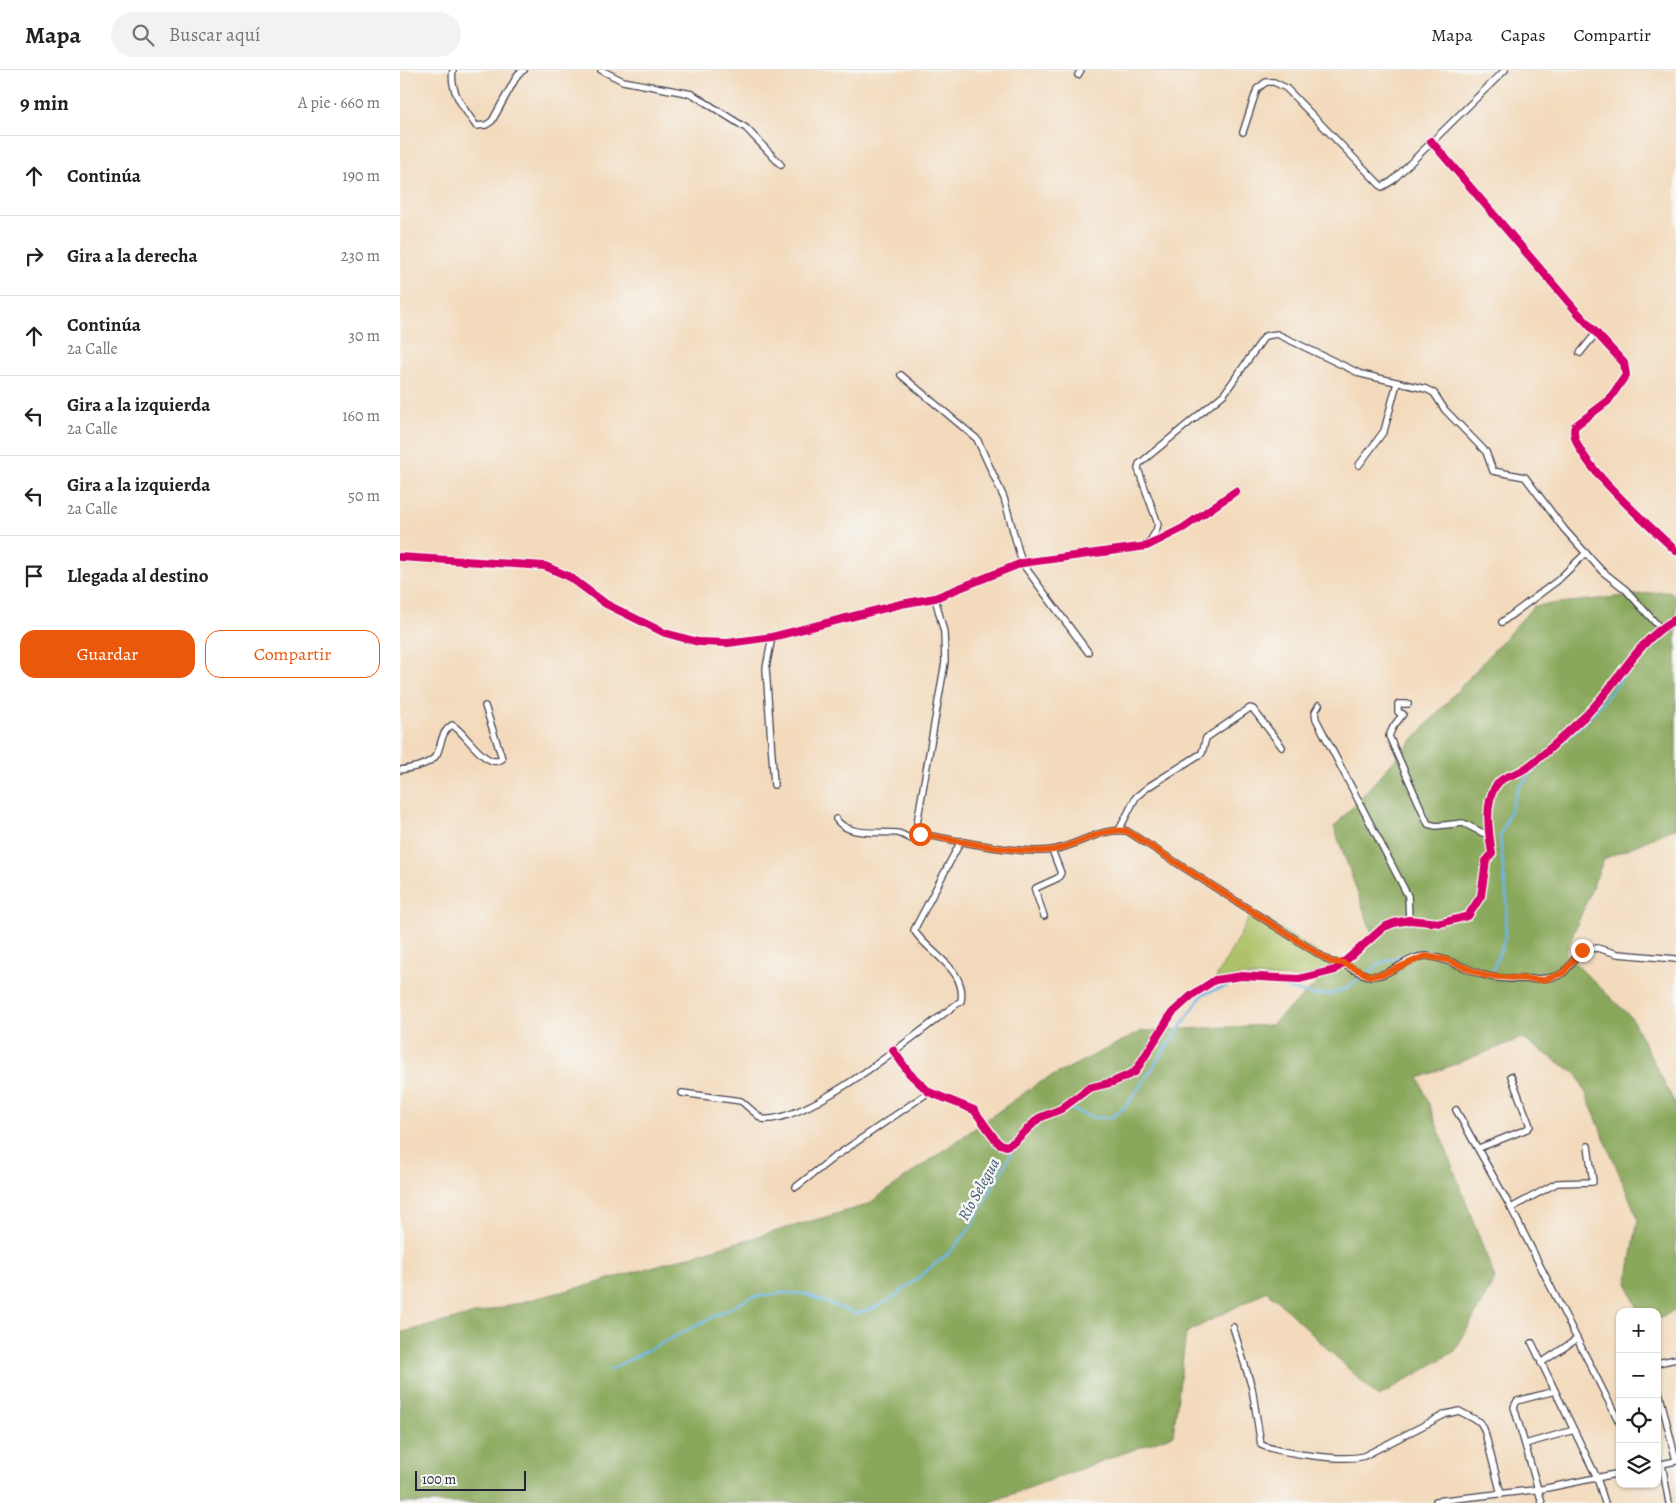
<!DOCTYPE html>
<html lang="es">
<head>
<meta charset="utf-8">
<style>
	:root { --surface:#fff; --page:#f2f2f2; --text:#202124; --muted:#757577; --line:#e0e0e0; --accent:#ea580c }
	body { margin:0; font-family:Alegreya,serif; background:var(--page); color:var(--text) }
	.controls { position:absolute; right:15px; bottom:15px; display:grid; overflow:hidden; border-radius:10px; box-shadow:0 1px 4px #0004 }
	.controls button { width:45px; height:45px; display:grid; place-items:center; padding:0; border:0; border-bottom:1px solid var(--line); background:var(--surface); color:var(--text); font:25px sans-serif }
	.scale { position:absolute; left:15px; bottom:12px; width:111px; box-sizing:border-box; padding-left:5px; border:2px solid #22223b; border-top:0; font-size:14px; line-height:18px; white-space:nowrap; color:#22223b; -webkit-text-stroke:4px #f6f6f2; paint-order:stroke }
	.stop { position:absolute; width:15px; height:15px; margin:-11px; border:4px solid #ea580c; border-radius:50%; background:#fff }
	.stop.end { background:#ea580c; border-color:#fff; box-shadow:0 1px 5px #0008 }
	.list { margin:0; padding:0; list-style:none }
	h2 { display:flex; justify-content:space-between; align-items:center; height:65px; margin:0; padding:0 20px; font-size:21px }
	h2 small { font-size:16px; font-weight:400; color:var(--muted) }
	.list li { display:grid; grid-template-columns:32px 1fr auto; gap:15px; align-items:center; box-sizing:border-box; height:80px; padding:0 20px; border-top:1px solid var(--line) }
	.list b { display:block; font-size:19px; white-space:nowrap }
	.list p { margin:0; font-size:16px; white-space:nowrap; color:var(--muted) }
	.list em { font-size:16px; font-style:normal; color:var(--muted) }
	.actions { display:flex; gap:10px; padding:15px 20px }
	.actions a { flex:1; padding:11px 0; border:1px solid var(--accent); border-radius:15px; text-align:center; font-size:18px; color:var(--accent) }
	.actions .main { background:var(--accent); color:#fff }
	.icon { flex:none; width:28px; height:28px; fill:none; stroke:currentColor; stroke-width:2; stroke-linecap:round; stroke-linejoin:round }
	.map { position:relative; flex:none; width:1276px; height:1433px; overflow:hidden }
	header { display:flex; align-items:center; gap:30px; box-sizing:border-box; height:70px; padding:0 25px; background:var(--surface); border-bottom:1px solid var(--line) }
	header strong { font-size:24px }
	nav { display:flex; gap:28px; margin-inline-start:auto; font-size:18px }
	.search { width:350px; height:45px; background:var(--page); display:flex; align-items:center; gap:12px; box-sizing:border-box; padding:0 18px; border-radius:28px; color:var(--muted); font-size:19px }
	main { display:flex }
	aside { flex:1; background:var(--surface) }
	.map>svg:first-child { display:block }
</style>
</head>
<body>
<header>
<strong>Mapa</strong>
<div class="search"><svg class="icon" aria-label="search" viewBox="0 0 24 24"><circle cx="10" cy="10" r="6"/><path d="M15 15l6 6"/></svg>Buscar aquí</div>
<nav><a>Mapa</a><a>Capas</a><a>Compartir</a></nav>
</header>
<main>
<aside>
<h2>9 min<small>A pie · 660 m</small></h2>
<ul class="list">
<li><svg class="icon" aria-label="ahead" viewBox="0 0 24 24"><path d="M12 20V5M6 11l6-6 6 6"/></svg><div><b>Continúa</b></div><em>190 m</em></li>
<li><svg class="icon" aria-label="right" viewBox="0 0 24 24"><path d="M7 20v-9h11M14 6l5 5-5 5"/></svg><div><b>Gira a la derecha</b></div><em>230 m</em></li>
<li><svg class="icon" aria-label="ahead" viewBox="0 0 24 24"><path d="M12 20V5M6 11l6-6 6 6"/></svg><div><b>Continúa</b><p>2a Calle</p></div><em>30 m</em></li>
<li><svg class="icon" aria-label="left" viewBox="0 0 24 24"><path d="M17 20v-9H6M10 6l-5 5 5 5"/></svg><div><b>Gira a la izquierda</b><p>2a Calle</p></div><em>160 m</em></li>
<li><svg class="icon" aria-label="left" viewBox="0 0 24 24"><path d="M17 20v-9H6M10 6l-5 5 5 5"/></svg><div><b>Gira a la izquierda</b><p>2a Calle</p></div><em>50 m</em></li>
<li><svg class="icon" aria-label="arrive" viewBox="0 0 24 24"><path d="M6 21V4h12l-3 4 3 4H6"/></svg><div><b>Llegada al destino</b></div></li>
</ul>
<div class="actions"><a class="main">Guardar</a><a>Compartir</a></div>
</aside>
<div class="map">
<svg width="1276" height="1433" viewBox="0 0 1276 1433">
	<rect width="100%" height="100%" fill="#f6f6f2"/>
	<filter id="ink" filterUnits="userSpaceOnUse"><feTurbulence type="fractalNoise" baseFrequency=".02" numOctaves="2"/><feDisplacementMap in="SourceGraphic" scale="10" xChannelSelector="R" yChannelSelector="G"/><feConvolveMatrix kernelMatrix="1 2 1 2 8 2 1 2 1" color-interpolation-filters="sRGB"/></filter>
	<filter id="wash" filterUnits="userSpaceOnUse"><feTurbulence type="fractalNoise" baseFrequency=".0096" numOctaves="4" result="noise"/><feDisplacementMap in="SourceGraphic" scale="20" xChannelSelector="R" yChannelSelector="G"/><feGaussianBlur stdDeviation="1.12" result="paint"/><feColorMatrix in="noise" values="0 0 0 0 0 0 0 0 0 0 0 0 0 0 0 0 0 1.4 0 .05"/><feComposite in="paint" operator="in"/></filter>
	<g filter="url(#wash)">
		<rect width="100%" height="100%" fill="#f3dabc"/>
		<!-- green -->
		<path fill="#adc267" stroke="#687251" d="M853,841L931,892L929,899L901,908L845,906L815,910Z"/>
		<!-- forest -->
		<path fill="#8aa85c" stroke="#56654c" d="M1269,521L1276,526V758L1204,789L1165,884L1231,947L1276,1036V1239L1257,1250V1242H1239L1227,1213L1238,1149L1178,1005L1122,968L1019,1008L1095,1209L1055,1281L978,1327L867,1221L786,1263L773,1365L588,1433H0V1263L189,1215L467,1135L637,1014L742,961L871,955L972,863L934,757L1134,536Z"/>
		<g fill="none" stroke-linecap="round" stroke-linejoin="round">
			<!-- stream -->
			<g stroke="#6ab6e3" stroke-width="2.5">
				<path d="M1052,890L1091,905L1105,869L1107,833L1100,767L1119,717L1156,678L1190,647L1234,594L1276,557"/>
				<path d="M854,909L913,925L932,924L947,918L983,892L1024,880L1042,886"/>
				<path d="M664,1037L696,1048L712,1047L727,1035L803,924L849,909"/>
				<path d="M209,1300L352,1227L382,1223L405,1224L456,1244L474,1238L493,1228L549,1183L569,1160L618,1071"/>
			</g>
		</g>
	</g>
	<g filter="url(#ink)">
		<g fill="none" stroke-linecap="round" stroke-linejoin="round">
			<defs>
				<g id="minor">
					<path d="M53,0C49,22 65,39 76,56L86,55L92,51L118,4L124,0"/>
					<path d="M201,0L223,11L292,24L346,58L381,95"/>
					<path d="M678,5L681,0"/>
					<path d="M843,62L857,19L866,12H874L886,18L982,117L992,111L1105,0"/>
					<path d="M1031,71L1177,242L1224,293L1226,305L1208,331L1175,356C1164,384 1255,460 1276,481"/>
					<path d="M1180,283L1197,262"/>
					<path d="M501,305L577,369L604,428L622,493L688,582"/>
					<path d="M959,395L984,361L997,313"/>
					<path d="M747,476L756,461L758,454L738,399L739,394L824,324L865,266L877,264L961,304L1026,319L1034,323L1045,340L1086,382L1093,401L1125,407L1164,459L1202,501L1226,520L1261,559"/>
					<path d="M0,487L145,496L170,507L206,534L265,563L298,572L328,573L372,567L501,534L535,528L622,493L747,476L783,458L836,421"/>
					<path d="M535,528L544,562L545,592L516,759L520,764C556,770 619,785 653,780C679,775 701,757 727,761L931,892C947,893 957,904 970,906C990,908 1007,885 1027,886C1048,888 1065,899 1084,905C1099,910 1151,912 1163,903C1171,897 1174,887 1182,880L1197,878L1218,884L1276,889"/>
					<path d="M1102,552L1157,511L1186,483"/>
					<path d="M372,567L366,598L374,715"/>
					<path d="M1008,634H998V642L1003,644L993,657L989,666L1028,754L1036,756L1063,753L1089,766"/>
					<path d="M919,635L915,642L916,649L1008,826L1009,850"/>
					<path d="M0,700C12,698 31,695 37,684C42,673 41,662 52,655C64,660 86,701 102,689L101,685L85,636"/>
					<path d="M436,749C448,767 478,761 497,763C501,763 507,767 511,769L520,764"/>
					<path d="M719,760L736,727L748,717L802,683L806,668L850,638L853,639L882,677"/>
					<path d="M644,846L635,820L636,818L658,808L661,803L652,780"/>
					<path d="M493,980L509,1003L529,1022L574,1040L598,1073L606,1076L614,1072L639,1048L661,1039L689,1018L713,1012L735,1002L772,943L792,925L815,910L842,906L899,909L935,900L984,857L994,853L1009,850L1041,853L1068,846L1081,826L1086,791L1092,784C1089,764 1084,735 1095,717C1102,706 1111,706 1121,701C1137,693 1167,662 1182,649C1216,618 1234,572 1276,549"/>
					<path d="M282,1023L341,1031L362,1049C410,1054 520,960 561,931C567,898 526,882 514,860L561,771"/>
					<path d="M1056,1040L1111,1138L1220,1354"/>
					<path d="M1079,1078L1127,1059L1130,1056L1111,1006"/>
					<path d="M396,1117L433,1088L529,1022"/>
					<path d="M1111,1138L1157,1113L1193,1112L1188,1076"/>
					<path d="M833,1257L852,1318L861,1375C881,1383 944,1392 964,1386L1046,1344L1059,1341L1080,1352L1084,1359L1101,1424"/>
					<path d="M1132,1273L1197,1408L1205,1433"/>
					<path d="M1141,1293L1177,1269"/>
					<path d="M1257,1293L1276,1289"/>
					<path d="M1257,1314L1276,1390"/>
					<path d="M1125,1374L1174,1360"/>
					<path d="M1262,1394L1269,1433"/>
					<path d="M1257,1395L1276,1391"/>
					<path d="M1036,1431L1142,1419L1220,1403"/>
					<path d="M1142,1433L1114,1337L1117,1331L1155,1321"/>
				</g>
			</defs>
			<!-- minor casing -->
			<use href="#minor" stroke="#413e4e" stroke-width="8"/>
			<!-- minor -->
			<use href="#minor" stroke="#fff" stroke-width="5.5"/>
			<defs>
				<g id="cycleway">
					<path d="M1031,71L1177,242L1224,293L1226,305L1208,331L1175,356C1164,384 1255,460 1276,481"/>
					<path d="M0,487L145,496L170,507L206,534L265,563L298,572L328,573L372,567L501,534L535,528L622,493L747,476L783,458L836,421"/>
					<path d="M493,980L509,1003L529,1022L574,1040L598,1073L606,1076L614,1072L639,1048L661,1039L689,1018L713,1012L735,1002L772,943L792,925L815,910L842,906L899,909L935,900L984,857L994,853L1009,850L1041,853L1068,846L1081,826L1086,791L1092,784C1089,764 1084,735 1095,717C1102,706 1111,706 1121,701C1137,693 1167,662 1182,649C1216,618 1234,572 1276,549"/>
				</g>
			</defs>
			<!-- cycleway casing -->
			<use href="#cycleway" stroke="#f6f6f2" stroke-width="11"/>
			<!-- cycleway -->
			<use href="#cycleway" stroke="#d6006c" stroke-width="8"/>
		</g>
	</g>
	<g fill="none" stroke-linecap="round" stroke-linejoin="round" filter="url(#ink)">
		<!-- route -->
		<path stroke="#ea580c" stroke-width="6" d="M520,764C556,770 619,785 653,780C679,775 701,757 727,761L931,892L943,893L970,906L983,904L1025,886L1047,890L1086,906L1144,910L1163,903L1182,880"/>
	</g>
	<g text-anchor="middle" stroke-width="5" stroke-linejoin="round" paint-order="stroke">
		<!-- water labels -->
		<g font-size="16" font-style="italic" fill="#3b5676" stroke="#f6f6f2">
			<text transform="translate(578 1119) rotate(-61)" y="6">Río Selegua</text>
		</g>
	</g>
</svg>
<div class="controls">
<button>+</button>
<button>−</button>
<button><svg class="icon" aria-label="locate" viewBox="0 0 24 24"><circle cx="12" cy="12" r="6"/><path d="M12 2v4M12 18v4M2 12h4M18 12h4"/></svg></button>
<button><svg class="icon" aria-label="layers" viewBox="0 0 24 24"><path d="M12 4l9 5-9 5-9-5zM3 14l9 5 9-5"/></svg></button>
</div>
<div class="scale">100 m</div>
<div class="stop" style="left:520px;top:764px"></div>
<div class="stop end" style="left:1182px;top:880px"></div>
</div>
</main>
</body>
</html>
